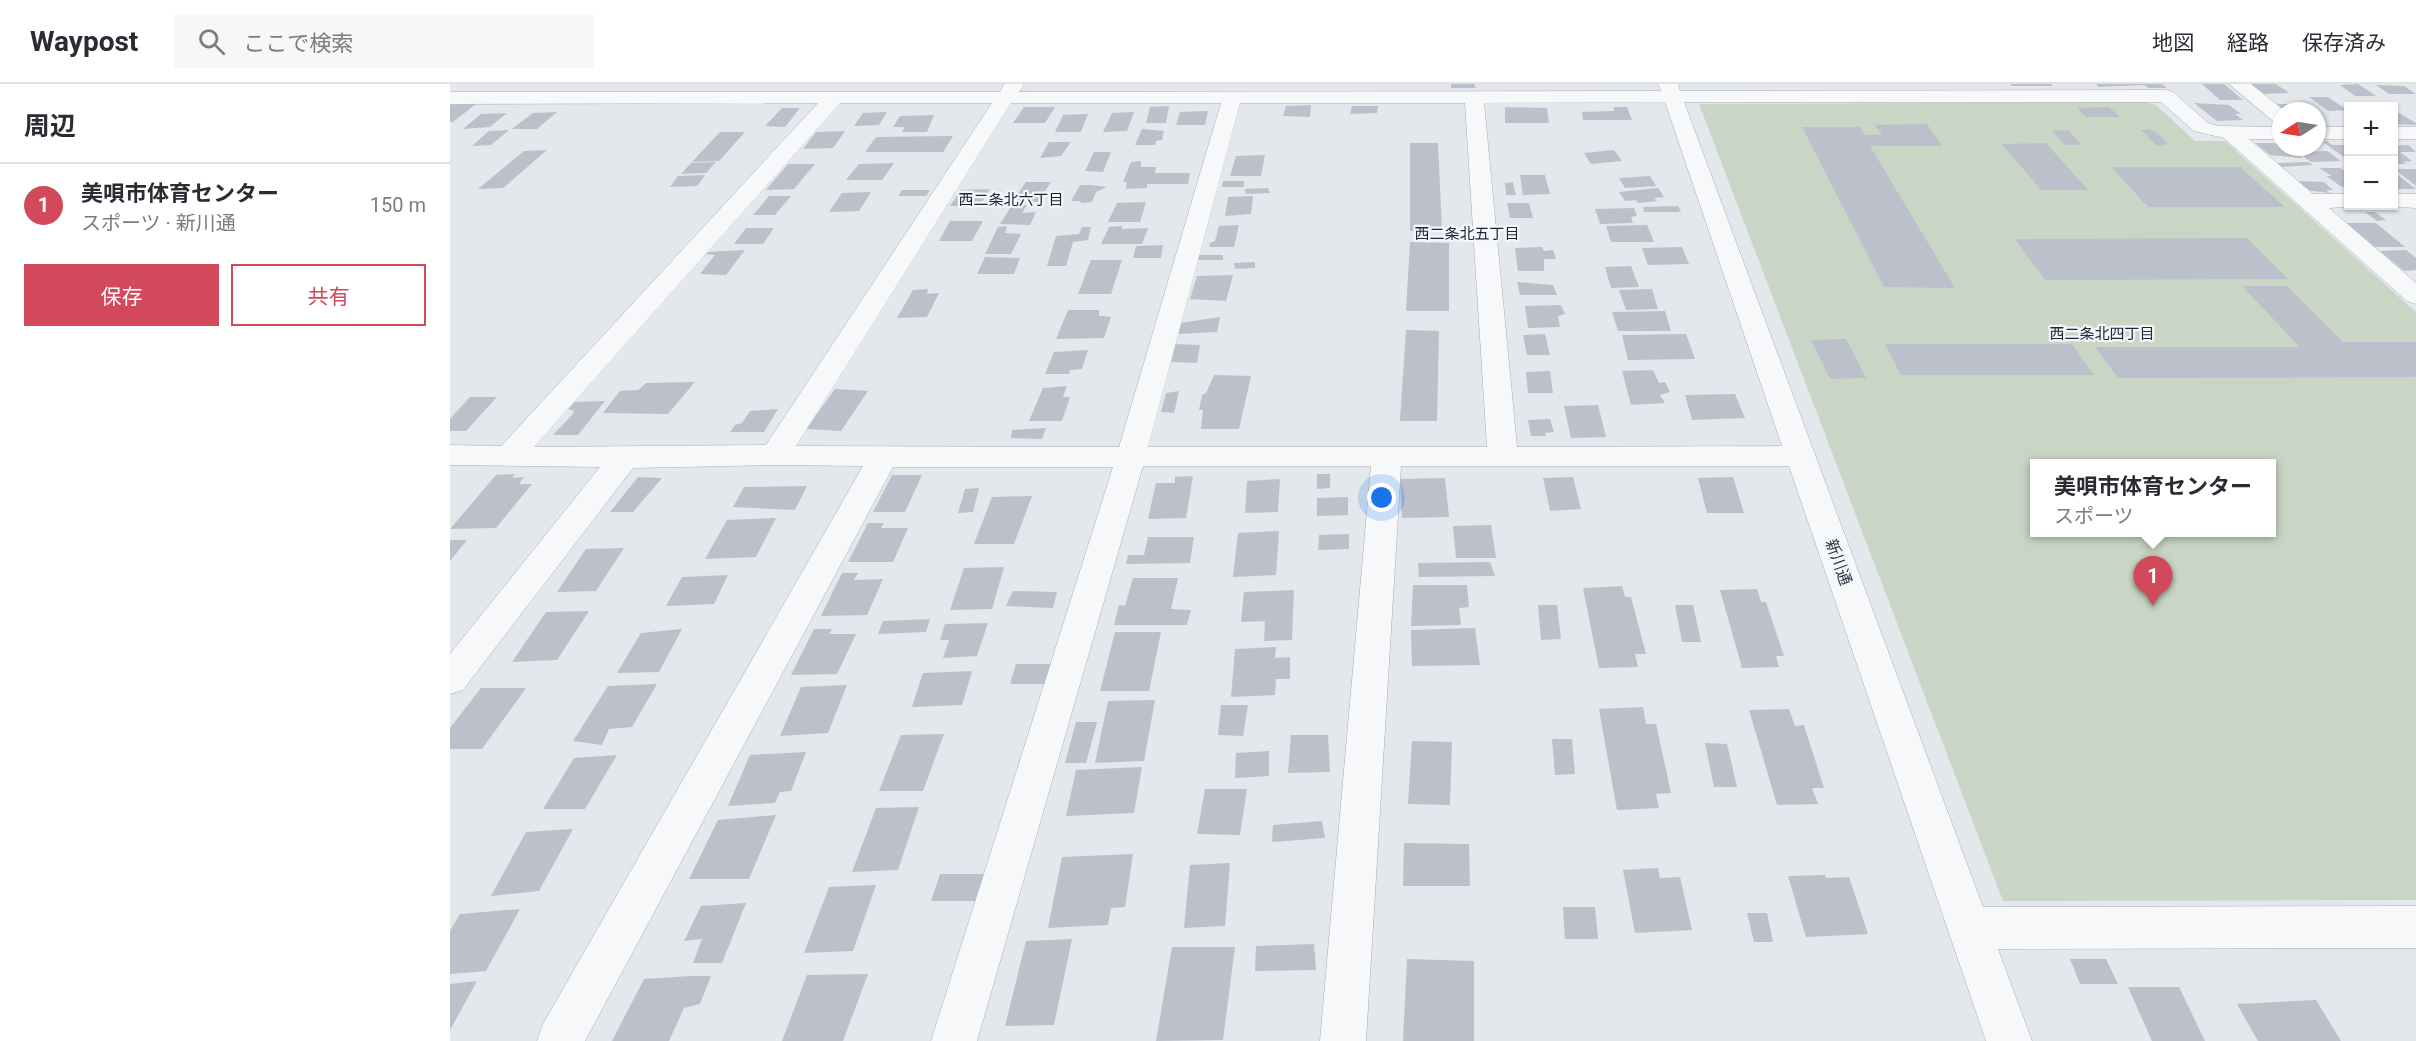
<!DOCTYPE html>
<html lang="ja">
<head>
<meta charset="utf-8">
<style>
	:root { --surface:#fff; --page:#f7f7f7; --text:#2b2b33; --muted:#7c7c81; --line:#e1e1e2; --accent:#d1495b }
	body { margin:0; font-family:Roboto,"Noto Sans JP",sans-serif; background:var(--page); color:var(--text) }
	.controls { position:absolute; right:18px; top:18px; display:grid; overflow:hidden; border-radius:0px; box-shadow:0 2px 4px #0004 }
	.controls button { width:54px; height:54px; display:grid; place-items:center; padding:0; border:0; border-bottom:2px solid var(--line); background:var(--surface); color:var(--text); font:30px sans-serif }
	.compass { position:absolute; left:1822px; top:18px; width:54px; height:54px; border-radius:50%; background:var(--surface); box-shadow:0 2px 4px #0004; rotate:258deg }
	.you { position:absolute; left:932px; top:414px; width:21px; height:21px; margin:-15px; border:4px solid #fff; border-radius:50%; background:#1a73e8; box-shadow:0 0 0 9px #1a73e833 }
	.badge { display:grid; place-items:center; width:39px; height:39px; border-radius:50%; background:var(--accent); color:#fff; font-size:20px; font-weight:700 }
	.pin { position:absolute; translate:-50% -50px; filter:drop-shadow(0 2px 3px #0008) }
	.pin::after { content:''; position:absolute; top:32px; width:21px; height:18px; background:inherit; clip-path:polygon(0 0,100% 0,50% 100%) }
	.popup { position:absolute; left:1580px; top:375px; width:246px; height:78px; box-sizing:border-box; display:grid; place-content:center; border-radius:0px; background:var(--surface); filter:drop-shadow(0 2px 4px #0005); font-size:20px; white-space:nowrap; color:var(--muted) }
	.popup b { font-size:22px; color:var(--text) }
	.popup::after { content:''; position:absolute; left:50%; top:100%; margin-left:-12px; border:12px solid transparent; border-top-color:var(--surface) }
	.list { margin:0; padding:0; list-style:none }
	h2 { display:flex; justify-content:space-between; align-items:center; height:78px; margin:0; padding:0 24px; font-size:26px }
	h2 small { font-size:20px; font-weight:400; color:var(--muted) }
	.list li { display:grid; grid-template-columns:39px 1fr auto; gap:18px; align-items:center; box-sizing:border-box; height:84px; padding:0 24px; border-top:2px solid var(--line) }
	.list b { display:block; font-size:22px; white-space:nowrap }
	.list p { margin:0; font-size:20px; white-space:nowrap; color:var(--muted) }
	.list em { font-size:20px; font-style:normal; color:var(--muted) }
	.actions { display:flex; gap:12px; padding:18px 24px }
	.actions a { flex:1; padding:14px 0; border:2px solid var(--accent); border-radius:0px; text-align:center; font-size:21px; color:var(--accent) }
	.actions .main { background:var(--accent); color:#fff }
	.icon { flex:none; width:33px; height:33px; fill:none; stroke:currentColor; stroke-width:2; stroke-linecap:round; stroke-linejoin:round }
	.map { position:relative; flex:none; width:1966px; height:957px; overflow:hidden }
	header { display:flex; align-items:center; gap:36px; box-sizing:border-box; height:84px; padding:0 30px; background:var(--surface); border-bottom:2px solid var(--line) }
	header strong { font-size:28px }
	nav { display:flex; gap:33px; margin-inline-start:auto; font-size:21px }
	.search { width:420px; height:54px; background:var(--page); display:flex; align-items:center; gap:15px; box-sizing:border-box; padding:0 21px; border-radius:0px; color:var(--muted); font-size:22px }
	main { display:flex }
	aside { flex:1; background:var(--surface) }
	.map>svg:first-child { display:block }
</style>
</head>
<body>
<header>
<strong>Waypost</strong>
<div class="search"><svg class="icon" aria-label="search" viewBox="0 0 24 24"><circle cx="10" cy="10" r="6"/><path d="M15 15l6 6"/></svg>ここで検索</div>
<nav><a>地図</a><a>経路</a><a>保存済み</a></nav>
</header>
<main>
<aside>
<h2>周辺<small></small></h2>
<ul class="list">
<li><span class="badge">1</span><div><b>美唄市体育センター</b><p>スポーツ · 新川通</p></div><em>150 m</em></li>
</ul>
<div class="actions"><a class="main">保存</a><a>共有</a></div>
</aside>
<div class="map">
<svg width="1966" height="957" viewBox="0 0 1966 957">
	<rect width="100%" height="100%" fill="#e4e7ec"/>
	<!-- green -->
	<path fill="#c9d6c5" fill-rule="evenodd" d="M1693,18L1706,21L1745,57H1775L1966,228V816L1553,817L1249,20ZM1584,380H1822V448H1584Z"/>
	<!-- building -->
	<g fill="#bbc0ca">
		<path d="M1001,0H1024L1026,4H1001Z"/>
		<path d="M1560,0H1602V2H1562Z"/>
		<path d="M1646,0H1712L1717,4H1698L1694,1L1649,3Z"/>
		<path d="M1752,0H1774L1793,16H1770Z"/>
		<path d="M1799,0H1826L1839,9L1812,10Z"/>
		<path d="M1908,0L1926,12H1905L1890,1Z"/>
		<path d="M1926,1L1954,2L1966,10H1939Z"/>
		<path d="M1859,13H1878L1897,26L1878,27Z"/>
		<path d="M1744,19L1779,21L1791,30H1785L1793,36L1767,37Z"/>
		<path d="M26,20L3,38H0V21Z"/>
		<path d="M1824,20H1846L1856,27H1833Z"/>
		<path d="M861,21L860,33L833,32L836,22Z"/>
		<path d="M719,22L716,39H696L700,23Z"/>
		<path d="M902,22H928L927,29L900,30Z"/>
		<path d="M574,23H605L595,39H563Z"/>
		<path d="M1055,23L1097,24L1099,39H1055Z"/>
		<path d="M1164,23H1177L1182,36H1133L1132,28L1164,27Z"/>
		<path d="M1659,23L1670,33H1636L1627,24Z"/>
		<path d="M332,24H350L335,43L315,42Z"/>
		<path d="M1944,26L1966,39V41L1944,40Z"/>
		<path d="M758,27L755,41H726L730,28Z"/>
		<path d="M107,28L87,45H62L83,29Z"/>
		<path d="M437,28L429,41L404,42L413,29Z"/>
		<path d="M684,28L677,47L653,48L662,29Z"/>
		<path d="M57,29L40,43L13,45L31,30Z"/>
		<path d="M638,30L631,48H605L613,31Z"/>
		<path d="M484,31L477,48H452L455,43H443L450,32Z"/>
		<path d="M1477,40L1492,62H1420L1505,204L1434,203L1352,43H1410L1415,51H1432L1425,41Z"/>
		<path d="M692,45L714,47L712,56L706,57L705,61H685Z"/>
		<path d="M1699,45L1708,50L1718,60L1707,62L1691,46Z"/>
		<path d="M59,46L41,61L22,62L39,47Z"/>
		<path d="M1618,46L1632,61H1615L1602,47Z"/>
		<path d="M395,47L383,64L353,65L366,48Z"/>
		<path d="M270,48H295L269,77L242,78Z"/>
		<path d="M503,52L493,68H415L426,53Z"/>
		<path d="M1877,57L1882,61H1898V76L1873,58Z"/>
		<path d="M599,58H621L611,72L590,74Z"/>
		<path d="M960,59H988L992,146L960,147Z"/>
		<path d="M1596,59L1638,106H1591L1552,60Z"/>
		<path d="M1805,59H1831V63H1838L1853,74L1820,71Z"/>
		<path d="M1958,61L1966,68H1950L1962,77L1953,78L1957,80H1944V62Z"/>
		<path d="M97,66L53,104L28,105L74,67Z"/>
		<path d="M1164,66L1172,77L1141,80L1134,69Z"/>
		<path d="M1877,67L1891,77L1861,78L1847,68Z"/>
		<path d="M644,68H661L653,88L635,87Z"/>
		<path d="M815,71L811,92H780L786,72Z"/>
		<path d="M691,77V83H706L705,89H740L738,100H697V104L676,105L677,98H673L681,78Z"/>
		<path d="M266,78L256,89L231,90L241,79Z"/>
		<path d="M1858,78L1863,81L1831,83L1827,79Z"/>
		<path d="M444,79L432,96H396L409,80Z"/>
		<path d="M338,80H365L344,105L316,106Z"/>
		<path d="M1661,83H1790L1835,123H1698Z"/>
		<path d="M1869,84H1890L1898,89V103H1892L1876,92H1882Z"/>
		<path d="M1944,85H1966V102L1947,87Z"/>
		<path d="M1944,89H1945L1966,105H1944Z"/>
		<path d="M255,91L247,102L220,103L228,92Z"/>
		<path d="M1070,91H1095L1100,110L1073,111Z"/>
		<path d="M1200,92L1206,102L1175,104L1169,94Z"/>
		<path d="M773,97H794V103H772Z"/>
		<path d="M1846,97L1874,98L1883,106H1876L1880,109L1855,106Z"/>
		<path d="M576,98H601L588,118L563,117Z"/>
		<path d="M1063,98L1066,111H1056L1055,99Z"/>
		<path d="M630,101H640L657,103L646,108L642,118L631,119L630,117H621Z"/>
		<path d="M818,104L820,109L796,110L795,105Z"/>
		<path d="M1208,104L1214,113L1204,114L1207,117L1188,119L1186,116L1175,117L1169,108Z"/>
		<path d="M540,105L529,122H500L511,106Z"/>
		<path d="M452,106H480L476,112H448Z"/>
		<path d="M421,108L409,127L379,128L392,109Z"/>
		<path d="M319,112H341L325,131H303Z"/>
		<path d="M803,112L801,130L775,132L778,113Z"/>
		<path d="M696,118L690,138H658L667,119Z"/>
		<path d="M1057,119H1079L1083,134H1060Z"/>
		<path d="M562,121H577L572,129L586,128L580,141L550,140Z"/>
		<path d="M1228,122L1231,128H1194L1193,123Z"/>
		<path d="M1184,124L1187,132L1181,133L1183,139L1150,140L1145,125Z"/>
		<path d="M1915,128H1925L1936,136L1927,137Z"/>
		<path d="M500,137H533L522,157H489Z"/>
		<path d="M1895,139H1926L1955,163H1924Z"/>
		<path d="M789,141L784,163H759L760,159L765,157L769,142Z"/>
		<path d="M1197,141L1204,158H1161L1156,142Z"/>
		<path d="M557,142L555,149L571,150L561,170H535L548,143Z"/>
		<path d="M672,142V145L698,144L692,160H651L659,143Z"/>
		<path d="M632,143H641L638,156L623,158L616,182H597L606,152L629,150Z"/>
		<path d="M296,144H324L313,160H284Z"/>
		<path d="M1797,154L1838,195L1595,196L1565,155Z"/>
		<path d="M960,158L999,159V227H956Z"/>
		<path d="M713,161L711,174H683L686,162Z"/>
		<path d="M1092,163L1094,167L1103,166L1106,175H1094V187H1068L1065,164Z"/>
		<path d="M1232,163L1239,180L1198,181L1192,164Z"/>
		<path d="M295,166L276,191L250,190L265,171L255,170L257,168Z"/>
		<path d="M1956,166L1966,174V186L1954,187L1930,167Z"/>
		<rect x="747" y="171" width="26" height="5"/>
		<path d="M535,173L570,174L564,190H527Z"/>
		<path d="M641,176H672L661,210H628Z"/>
		<path d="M805,178V184L785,185L784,179Z"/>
		<path d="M1181,182L1189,203L1161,204L1155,183Z"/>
		<path d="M783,191L776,217L740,215L747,192Z"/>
		<path d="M1067,198L1103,201L1107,211H1070Z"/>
		<path d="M1792,202H1837L1893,258H1966V293L1668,294L1645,263H1850Z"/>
		<path d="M478,205L477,210L489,209L477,233L447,234L463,206Z"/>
		<path d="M1202,205L1208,225L1176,226L1169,206Z"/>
		<path d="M1111,221L1115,230L1108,232L1110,243L1078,244L1075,222Z"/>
		<path d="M618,226H649V232L661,233L654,254L606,255Z"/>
		<path d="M1215,227L1221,247H1168L1162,228Z"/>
		<path d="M770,233L767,248L729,250L730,239Z"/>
		<path d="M956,246L989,247L987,337H950Z"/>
		<path d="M1095,250L1100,271H1077L1073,251Z"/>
		<path d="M1236,250L1245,275L1178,276L1172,251Z"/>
		<path d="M1396,255L1416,294L1380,295L1361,256Z"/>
		<path d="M725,260L750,261L747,279L721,278Z"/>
		<path d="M1435,260H1622L1644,291H1451Z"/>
		<path d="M638,266L632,285L620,286L619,290H595L604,268Z"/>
		<path d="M1203,286L1209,299L1215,298L1220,308L1210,311L1215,319L1181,321L1172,287Z"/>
		<path d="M1100,287L1103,309H1078L1076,288Z"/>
		<path d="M764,291L801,292L789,345H751L753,326H749L752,311L756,309Z"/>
		<path d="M245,298L218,330L153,329L170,307L188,306L196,299Z"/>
		<path d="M617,302L613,313H620L612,337H579L593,304Z"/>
		<path d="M385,305L418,307L391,347L356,345Z"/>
		<path d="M729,307L724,329L711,328L716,309Z"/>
		<path d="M1285,310L1295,334L1242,336L1235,311Z"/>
		<path d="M20,313H47L16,347H0V335Z"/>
		<path d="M155,317L128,351H103L122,331L124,327L118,325L125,318Z"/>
		<path d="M1148,321L1156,353L1121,354L1114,322Z"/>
		<path d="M328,325L314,348H280L285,341L292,339L300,327Z"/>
		<path d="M1100,335L1104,348L1095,349L1096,352H1081L1078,336Z"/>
		<path d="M596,344L592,355L561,354L562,346Z"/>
		<path d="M65,390L62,394L74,393L69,400H82L46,444L0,445L46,391Z"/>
		<path d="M867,390H880V404L867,405Z"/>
		<path d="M442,391H472L455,428H423Z"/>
		<path d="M743,392L736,434L698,435L706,399H725V393Z"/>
		<path d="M188,393L212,394L183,428H160Z"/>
		<path d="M1123,393L1131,425L1100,427L1093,394Z"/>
		<path d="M1283,393L1294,429H1257L1248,394Z"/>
		<path d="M995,394L999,433L952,434L950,395Z"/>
		<path d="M830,395L828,428L795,429L797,397Z"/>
		<path d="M357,402L345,426L283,423L294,403Z"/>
		<path d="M529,404L523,428L508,429L515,405Z"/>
		<path d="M582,412L564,460H524L542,413Z"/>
		<path d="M898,413V431L867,432V414Z"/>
		<path d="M326,434L306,473L255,475L277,436Z"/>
		<path d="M418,439H434L431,444H458L443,478H398Z"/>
		<path d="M1041,441L1046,474H1006L1003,442Z"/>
		<path d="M829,447L826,491L783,493L788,449Z"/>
		<path d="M899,450V465L868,466L869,451Z"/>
		<path d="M698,453H744L740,479L676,480L678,471H694Z"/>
		<path d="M1,456H17L0,477V458Z"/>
		<path d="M174,464L146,507L107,508L136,465Z"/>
		<path d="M1040,478L1045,492L969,493L968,479Z"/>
		<path d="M554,483L542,525L500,526L514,484Z"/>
		<path d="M392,489H408L404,496L433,495L417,531L371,532Z"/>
		<path d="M278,491L264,520L216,522L232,493Z"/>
		<path d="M683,494H728L721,525L741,526L737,541H664L669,521L675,522Z"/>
		<path d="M963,501H1017L1019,523L1009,524L1011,541L961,542Z"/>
		<path d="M1172,502L1175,513H1181L1196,570H1185L1188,583L1149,584L1133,504Z"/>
		<path d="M1307,505L1311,518H1316L1334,572H1326L1329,583L1292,584L1270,506Z"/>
		<path d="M844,506L842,556L814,557L815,537L791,538L794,508Z"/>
		<path d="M563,507L607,508L603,524L556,522Z"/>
		<path d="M1088,521H1107L1111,555L1091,556Z"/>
		<path d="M1225,521H1243L1251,558H1232Z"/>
		<path d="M139,527L107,576L62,578L96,528Z"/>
		<path d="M480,535L476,548L428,550L433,537Z"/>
		<path d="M538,539L527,572L493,574L499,556H490L495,540Z"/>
		<path d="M1025,544L1030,581L962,582L961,546Z"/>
		<path d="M232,545L209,588L167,589L191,549Z"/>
		<path d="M364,545H382L379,550H406L387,590L341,591Z"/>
		<path d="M665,548H711L699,607H650Z"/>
		<path d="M826,563L825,574L840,573V595H826L825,611L781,613L785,565Z"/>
		<path d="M566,580H601L595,600H560Z"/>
		<path d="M522,587L512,621L462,623L473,589Z"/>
		<path d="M207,600L182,643L159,645L152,661L123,657L158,602Z"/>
		<path d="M397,601L378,649L330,652L351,603Z"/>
		<path d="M31,604H76L32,665H0V644Z"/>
		<path d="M705,616L694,677L645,679L658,617Z"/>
		<path d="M771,621H798L793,652L768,651Z"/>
		<path d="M1193,623L1196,640H1206L1221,709L1206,710L1209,724L1167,726L1149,625Z"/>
		<path d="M1339,625L1345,642L1354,641L1374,704H1362L1368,720L1327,721L1299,626Z"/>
		<path d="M626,638H647L636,679H615Z"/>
		<path d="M494,650L473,707H429L451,651Z"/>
		<path d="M841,651H878L880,688L838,689Z"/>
		<path d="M1102,655H1122L1125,690L1105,691Z"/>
		<path d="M962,657L1002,658L1000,721L958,720Z"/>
		<path d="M1255,659L1277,660L1287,703H1264Z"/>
		<path d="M819,667V692L785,694L786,669Z"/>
		<path d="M356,668L341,707L330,708L325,719L278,722L300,671Z"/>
		<path d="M167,671L135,725H93L124,674Z"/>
		<path d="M692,683L684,729L616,732L626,686Z"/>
		<path d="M755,705H797L790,751L747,750Z"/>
		<path d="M469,723L448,786L402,788L426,724Z"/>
		<path d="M326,731L299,795H239L268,736Z"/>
		<path d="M872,737L875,754L822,758L823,741Z"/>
		<path d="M123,745L89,807L41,812L76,748Z"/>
		<path d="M954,759L1019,760L1020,802H953Z"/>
		<path d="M683,770L675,823L661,824L658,841L598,844L612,773Z"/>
		<path d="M780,779L775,842L734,844L740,781Z"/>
		<path d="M1208,784L1210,794L1230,793L1242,846L1185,849L1173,786Z"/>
		<path d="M490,790H534L525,817H481Z"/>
		<path d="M1375,791L1376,794L1399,793L1418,850L1356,853L1338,792Z"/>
		<path d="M426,801L403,867L354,869L379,803Z"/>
		<path d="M296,819L272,879H243L252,855L234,857L251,822Z"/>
		<path d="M1113,823H1145L1148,855H1115Z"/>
		<path d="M70,825L36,887L0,890V847L10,830Z"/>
		<path d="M1297,829H1317L1323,858H1304Z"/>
		<path d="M622,855L604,941L555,942L576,857Z"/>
		<path d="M864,860L866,886L805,887L806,862Z"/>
		<path d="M722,863H785L773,956L706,957Z"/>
		<path d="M957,875L1024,877V957H953Z"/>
		<path d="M1620,875H1656L1668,900H1630Z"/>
		<path d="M418,890L393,957H332L357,891Z"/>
		<path d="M241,892H261L250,920L234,924L219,957H162L194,895Z"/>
		<path d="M27,897L0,946V900Z"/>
		<path d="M1678,903H1729L1755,957H1702Z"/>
		<path d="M1866,916L1891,957H1808L1787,920Z"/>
	</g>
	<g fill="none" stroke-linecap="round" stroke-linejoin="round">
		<defs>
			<g id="minor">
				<path d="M554,0H574L569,8L1211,7L1208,0H1228L1230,7L1716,6L1723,8L1758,39L1769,42L1831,43V55H1799L1863,110H1898V122H1906L1879,124L1966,199V220L1957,217L1774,54L1744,47L1711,18H1234L1533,823L1966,822V864L1548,865L1582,957H1536L1339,382H951L916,957H870L921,382H693L527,957H481L663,383H443L135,957H87L93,940L413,382L325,381L183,384L13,606L0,610V570L150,383L0,381V361L51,362L368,19L0,20V8H550ZM1215,18L1332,362L1067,363L1034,19ZM390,19H542L316,361L84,363ZM561,19H771L669,363L346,362ZM790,19H1015L1037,363H698Z"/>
				<path d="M1779,0H1801L1835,27H1831V40L1824,38Z"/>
				<rect x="1867" y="43" width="31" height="12"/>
				<rect x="1944" y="43" width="22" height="12"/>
				<path d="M1944,110H1966V124L1936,122H1944Z"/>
			</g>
		</defs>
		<!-- minor casing -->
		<use href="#minor" stroke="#a9aeb7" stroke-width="1"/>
		<!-- minor -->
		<use href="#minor" fill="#f7f8fa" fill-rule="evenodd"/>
	</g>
	<g text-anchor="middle" stroke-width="4.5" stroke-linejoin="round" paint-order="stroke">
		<!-- far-neighbourhood labels -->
		<g font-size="15" fill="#1d2536" stroke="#f4f6f9">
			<text x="561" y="121">西二条北六丁目</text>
			<text x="1017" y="155">西二条北五丁目</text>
			<text x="1652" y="255">西二条北四丁目</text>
		</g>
		<!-- street labels -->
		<g font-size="16" fill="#2b3445" stroke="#f4f6f9">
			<text transform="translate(1389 478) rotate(70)" y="6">新川通</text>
		</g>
	</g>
</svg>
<div class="controls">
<button>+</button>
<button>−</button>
</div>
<svg class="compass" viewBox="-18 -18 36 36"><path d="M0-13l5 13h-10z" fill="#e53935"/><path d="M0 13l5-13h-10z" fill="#7c7c81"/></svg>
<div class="you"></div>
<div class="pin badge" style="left:1703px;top:522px">1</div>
<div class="popup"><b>美唄市体育センター</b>スポーツ</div>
</div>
</main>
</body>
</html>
